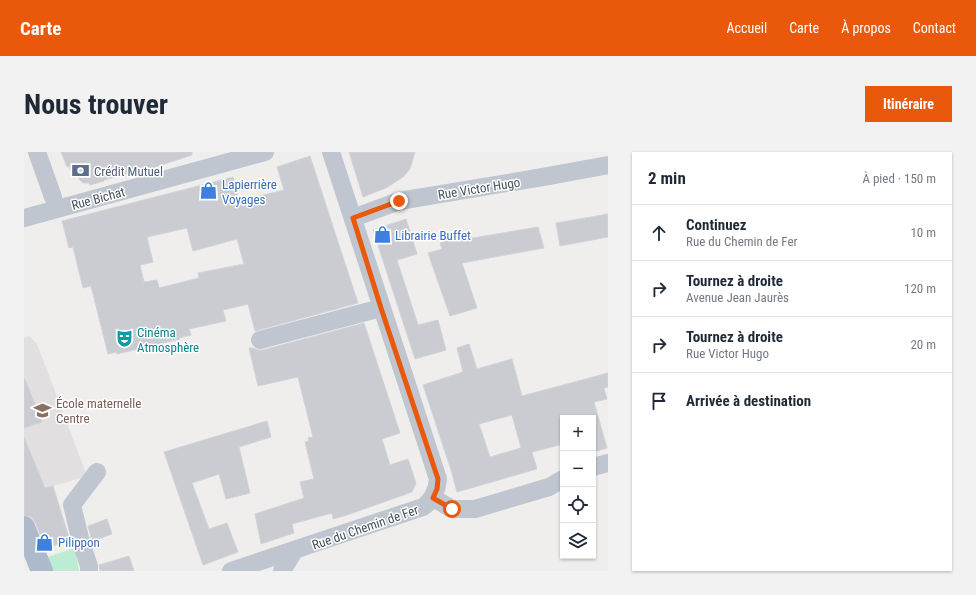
<!DOCTYPE html>
<html lang="fr">
<head>
<meta charset="utf-8">
<style>
	:root { --surface:#fff; --page:#f2f2f3; --text:#1f2937; --muted:#747a83; --line:#e0e1e3; --accent:#ea580c }
	body { margin:0; font-family:"Roboto Condensed",sans-serif; background:var(--page); color:var(--text) }
	.controls { position:absolute; right:12px; bottom:12px; display:grid; overflow:hidden; border-radius:0px; box-shadow:0 1px 3px #0004 }
	.controls button { width:36px; height:36px; display:grid; place-items:center; padding:0; border:0; border-bottom:1px solid var(--line); background:var(--surface); color:var(--text); font:20px sans-serif }
	.stop { position:absolute; width:12px; height:12px; margin:-9px; border:3px solid #ea580c; border-radius:50%; background:#fff }
	.stop.end { background:#ea580c; border-color:#fff; box-shadow:0 1px 4px #0008 }
	.list { margin:0; padding:0; list-style:none }
	h2 { display:flex; justify-content:space-between; align-items:center; height:52px; margin:0; padding:0 16px; font-size:17px }
	h2 small { font-size:13px; font-weight:400; color:var(--muted) }
	.list li { display:grid; grid-template-columns:26px 1fr auto; gap:12px; align-items:center; box-sizing:border-box; height:56px; padding:0 16px; border-top:1px solid var(--line) }
	.list b { display:block; font-size:15px; white-space:nowrap }
	.list p { margin:0; font-size:13px; white-space:nowrap; color:var(--muted) }
	.list em { font-size:13px; font-style:normal; color:var(--muted) }
	.icon { flex:none; width:22px; height:22px; fill:none; stroke:currentColor; stroke-width:2; stroke-linecap:round; stroke-linejoin:round }
	.map { position:relative; flex:none; width:584px; height:419px; overflow:hidden; border-radius:0px }
	header { display:flex; align-items:center; gap:24px; box-sizing:border-box; height:56px; padding:0 20px; background:var(--accent); color:#fff }
	header strong { font-size:19px }
	nav { display:flex; gap:22px; margin-inline-start:auto; font-size:14px }
	.intro { display:flex; align-items:center; justify-content:space-between; box-sizing:border-box; height:96px; padding:0 24px }
	h1 { margin:0; font-size:28px }
	.button { padding:10px 18px; border-radius:0px; background:var(--accent); color:#fff; font-size:14px; font-weight:700 }
	main { display:flex; gap:24px; padding:0 24px }
	aside { flex:1; background:var(--surface); border-radius:0px; box-shadow:0 1px 3px #0004 }
	.map>svg:first-child { display:block }
</style>
</head>
<body>
<header>
<strong>Carte</strong>
<nav><a>Accueil</a><a>Carte</a><a>À propos</a><a>Contact</a></nav>
</header>
<div class="intro"><h1>Nous trouver</h1><a class="button">Itinéraire</a></div>
<main>
<div class="map">
<svg width="584" height="419" viewBox="0 0 584 419">
	<rect width="100%" height="100%" fill="#f0eeed"/>
	<!-- education -->
	<path fill="#e1dfdf" d="M5,184L13,192L63,324L0,343V186Z"/>
	<!-- green -->
	<path fill="#bdecd4" d="M51,396L55,419H29L24,405Z"/>
	<!-- building -->
	<g fill="#caccd2" stroke="#d2d3d9" fill-rule="evenodd">
		<path d="M37,0H168V3L113,21L112,19L80,28V29L66,33L65,31H59L53,25L49,26L45,14L43,15Z"/>
		<path d="M325,0H391L386,17L379,25L362,36L339,45Z"/>
		<path d="M286,4L334,151L231,179L224,152L199,158L202,169L165,177L167,183L155,186L156,187L93,202V200L84,202L67,134L59,136L49,95L45,96L38,69L209,25L215,49L260,38L253,15ZM163,76L169,99L213,87L220,112L174,121L175,126L135,136L133,128L120,130L116,113L129,110L123,85Z"/>
		<path d="M584,62V85L536,94L532,71Z"/>
		<path d="M382,67L393,102L373,108L394,173L414,168L422,198L391,207L349,78Z"/>
		<path d="M514,75L520,96L438,111L453,156L426,164L404,101L418,97L416,91L430,87L431,89Z"/>
		<path d="M340,171L376,281L358,287L366,313L384,307L392,331L388,340L326,362L309,367L308,361L268,372L270,381L237,392L231,362L280,346L276,330L290,327L281,290L285,289L284,286L289,285L274,225L234,234L225,196H229L234,198H239Z"/>
		<path d="M445,192L453,217L488,207L498,244L584,221V235L580,236L583,247L570,250L583,296L569,300V266H539V292L508,300L513,317L433,340L427,318L399,233L439,220L433,196ZM488,263L497,296L466,305L455,272Z"/>
		<path d="M0,227H1L18,270L0,276Z"/>
		<path d="M243,269L247,285L215,295L226,341L202,347L195,322L168,331L185,377L203,371L214,400L179,413L140,300Z"/>
		<path d="M0,285L21,336L29,334L46,389L22,396L11,370L7,365L0,363Z"/>
		<path d="M83,367L88,382L68,389L64,374Z"/>
		<path d="M105,404L110,419H76L75,413Z"/>
	</g>
	<g fill="none" stroke-linecap="round" stroke-linejoin="round">
		<!-- minor -->
		<g stroke="#bfc6cf" stroke-width="18">
			<path d="M13,0L29,45"/>
			<path d="M0,66L241,0"/>
			<path d="M329,66L375,49L519,25L584,13"/>
			<path d="M236,188L357,156"/>
			<path d="M569,315L584,311"/>
			<path d="M409,346L428,357H451L525,335L539,327"/>
			<path d="M65,419V414L57,390L48,353L73,320"/>
			<path d="M207,419L399,355C409,348 413,339 414,327L307,0"/>
			<path d="M258,419L270,399"/>
		</g>
		<!-- major -->
		<path stroke="#aebacb" stroke-width="22" d="M0,375L18,419"/>
	</g>
	<g fill="none" stroke-linecap="round" stroke-linejoin="round">
		<!-- route -->
		<path stroke="#ea580c" stroke-width="5" d="M375,49L329,66L357,156L414,327L413,337L409,346L428,357"/>
	</g>
	<!-- icons -->
	<defs>
		<symbol id="bank-bare" viewBox="-9 -9 18 18"><path d="M-6-4H6V4H-6ZM0-2.3a2.3 2.3 0 1 0 0 4.6a2.3 2.3 0 1 0 0-4.6Z" fill="#5c6f8a" stroke="#fff" stroke-width="2.5" paint-order="stroke"/></symbol>
		<symbol id="shop-bare" viewBox="-9 -9 18 18"><path d="M-5-2.5h2.3a2.7 3.5 0 0 1 5.4 0H5L5.5 6h-11ZM-1.5-2.5h3a1.5 2.3 0 0 0-3 0Z" fill="#3f7fe0" stroke="#fff" stroke-width="2.5" paint-order="stroke"/></symbol>
		<symbol id="theatre-bare" viewBox="-9 -9 18 18"><path d="M-5-5.5Q0-4 5-5.5V0Q5 5 0 6Q-5 5-5 0ZM-3.3-2.5H-1v1.5H-3.3ZM1-2.5H3.3v1.5H1ZM-2.8 1Q0 5.5 2.8 1Z" fill="#0f9aa8" stroke="#fff" stroke-width="2.5" paint-order="stroke"/></symbol>
		<symbol id="school-bare" viewBox="-9 -9 18 18"><path d="M0-5L7-2L0 1L-7-2ZM-4 1L0 2.5L4 1V4Q0 6-4 4Z" fill="#8d6e63" stroke="#fff" stroke-width="2.5" paint-order="stroke"/></symbol>
	</defs>
	<g fill-rule="evenodd">
		<use href="#bank-bare" x="44" y="6" width="25" height="25"/>
		<use href="#shop-bare" x="172" y="26" width="25" height="25"/>
		<use href="#shop-bare" x="346" y="70" width="25" height="25"/>
		<use href="#theatre-bare" x="88" y="174" width="25" height="25"/>
		<use href="#school-bare" x="6" y="246" width="25" height="25"/>
		<use href="#shop-bare" x="8" y="378" width="25" height="25"/>
	</g>
	<g text-anchor="middle" stroke-width="3" stroke-linejoin="round" paint-order="stroke">
		<!-- service labels -->
		<g font-size="13" fill="#4e5e75" stroke="#fff" text-anchor="start">
			<text x="70" y="24">Crédit Mutuel</text>
		</g>
		<!-- shop labels -->
		<g font-size="13" fill="#366cbe" stroke="#fff" text-anchor="start">
			<text x="198" y="37">Lapierrière<tspan x="198" dy="15">Voyages</tspan></text>
			<text x="371" y="88">Librairie Buffet</text>
			<text x="34" y="395">Pilippon</text>
		</g>
		<!-- street labels -->
		<g font-size="13" fill="#474f5a" stroke="#fff">
			<text transform="translate(455 36) rotate(-9)" y="5">Rue Victor Hugo</text>
			<text transform="translate(74 46) rotate(-15)" y="5">Rue Bichat</text>
			<text transform="translate(341 375) rotate(-19)" y="5">Rue du Chemin de Fer</text>
		</g>
		<!-- culture labels -->
		<g font-size="13" fill="#0d838f" stroke="#fff" text-anchor="start">
			<text x="113" y="185">Cinéma<tspan x="113" dy="15">Atmosphère</tspan></text>
		</g>
		<!-- education labels -->
		<g font-size="13" fill="#785e54" stroke="#fff" text-anchor="start">
			<text x="32" y="256">École maternelle<tspan x="32" dy="15">Centre</tspan></text>
		</g>
	</g>
</svg>
<div class="controls">
<button>+</button>
<button>−</button>
<button><svg class="icon" aria-label="locate" viewBox="0 0 24 24"><circle cx="12" cy="12" r="6"/><path d="M12 2v4M12 18v4M2 12h4M18 12h4"/></svg></button>
<button><svg class="icon" aria-label="layers" viewBox="0 0 24 24"><path d="M12 4l9 5-9 5-9-5zM3 14l9 5 9-5"/></svg></button>
</div>
<div class="stop" style="left:428px;top:357px"></div>
<div class="stop end" style="left:375px;top:49px"></div>
</div>
<aside>
<h2>2 min<small>À pied · 150 m</small></h2>
<ul class="list">
<li><svg class="icon" aria-label="ahead" viewBox="0 0 24 24"><path d="M12 20V5M6 11l6-6 6 6"/></svg><div><b>Continuez</b><p>Rue du Chemin de Fer</p></div><em>10 m</em></li>
<li><svg class="icon" aria-label="right" viewBox="0 0 24 24"><path d="M7 20v-9h11M14 6l5 5-5 5"/></svg><div><b>Tournez à droite</b><p>Avenue Jean Jaurès</p></div><em>120 m</em></li>
<li><svg class="icon" aria-label="right" viewBox="0 0 24 24"><path d="M7 20v-9h11M14 6l5 5-5 5"/></svg><div><b>Tournez à droite</b><p>Rue Victor Hugo</p></div><em>20 m</em></li>
<li><svg class="icon" aria-label="arrive" viewBox="0 0 24 24"><path d="M6 21V4h12l-3 4 3 4H6"/></svg><div><b>Arrivée à destination</b></div></li>
</ul>
</aside>
</main>
</body>
</html>
